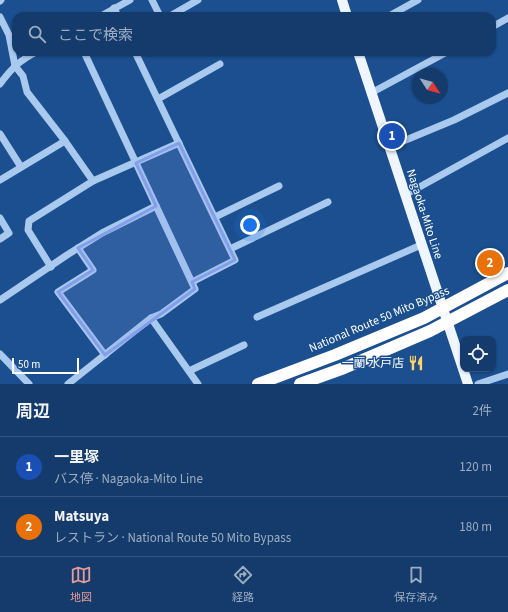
<!DOCTYPE html>
<html lang="ja">
<head>
<meta charset="utf-8">
<style>
	:root { --surface:#143b6b; --page:#1d4271; --text:#f1f3f6; --muted:#9dadc1; --line:#33557e; --accent:#e69b98 }
	body { margin:0; font-family:"Source Sans 3","Noto Sans JP",sans-serif; background:var(--page); color:var(--text) }
	.controls { position:absolute; right:12px; bottom:12px; display:grid; overflow:hidden; border-radius:8px; box-shadow:0 1px 3px #0004 }
	.controls button { width:36px; height:36px; display:grid; place-items:center; padding:0; border:0; border-bottom:1px solid var(--line); background:var(--surface); color:var(--text); font:20px sans-serif }
	.compass { position:absolute; left:412px; top:68px; width:36px; height:36px; border-radius:50%; background:var(--surface); box-shadow:0 1px 3px #0004; rotate:126deg }
	.scale { position:absolute; left:12px; bottom:10px; width:67px; box-sizing:border-box; padding-left:4px; border:2px solid #fff; border-top:0; font-size:11px; line-height:14px; white-space:nowrap; color:#fff; -webkit-text-stroke:3px #1b4f8f; paint-order:stroke }
	.you { position:absolute; left:250px; top:225px; width:14px; height:14px; margin:-10px; border:3px solid #fff; border-radius:50%; background:#1a73e8; box-shadow:0 0 0 6px #1a73e833 }
	.badge { display:grid; place-items:center; width:26px; height:26px; border-radius:50%; background:var(--accent); color:#fff; font-size:13px; font-weight:700 }
	.pin { position:absolute; translate:-50% -50%; border:2px solid #fff; box-shadow:0 1px 4px #0006 }
	.list { margin:0; padding:0; list-style:none }
	h2 { display:flex; justify-content:space-between; align-items:center; height:52px; margin:0; padding:0 16px; font-size:17px }
	h2 small { font-size:13px; font-weight:400; color:var(--muted) }
	.list li { display:grid; grid-template-columns:26px 1fr auto; gap:12px; align-items:center; box-sizing:border-box; height:60px; padding:0 16px; border-top:1px solid var(--line) }
	.list b { display:block; font-size:15px; white-space:nowrap }
	.list p { margin:0; font-size:13px; white-space:nowrap; color:var(--muted) }
	.list em { font-size:13px; font-style:normal; color:var(--muted) }
	.icon { flex:none; width:22px; height:22px; fill:none; stroke:currentColor; stroke-width:2; stroke-linecap:round; stroke-linejoin:round }
	.map { position:relative; flex:none; width:508px; height:384px; overflow:hidden }
	.search { position:absolute; background:var(--surface); box-shadow:0 1px 3px #0004; left:12px; right:12px; top:12px; height:44px; display:flex; align-items:center; gap:10px; box-sizing:border-box; padding:0 14px; border-radius:12px; color:var(--muted); font-size:15px }
	.sheet { height:172px; background:var(--surface) }
	nav { display:flex; justify-content:space-around; align-items:center; box-sizing:border-box; height:56px; border-top:1px solid var(--line); background:var(--surface); font-size:11px; color:var(--muted) }
	nav a { display:grid; justify-items:center; gap:2px }
	nav .on { color:var(--accent) }
	.map>svg:first-child { display:block }
</style>
</head>
<body>
<div class="map">
<svg width="508" height="384" viewBox="0 0 508 384">
	<defs>
		<pattern id="building-cross-hatch" width="8" height="8" patternUnits="userSpaceOnUse"><rect width="8" height="8" fill="#4478b7"/><path d="M0 0l8 8M0 8l8-8" fill="none" stroke="#486282"/></pattern>
		<filter id="shadow"><feDropShadow dx="3.5" dy="3.5" stdDeviation="1" flood-color="#0009"/></filter>
	</defs>
	<rect width="100%" height="100%" fill="#1b4f8f"/>
	<!-- building -->
	<path fill="url(#building-cross-hatch)" filter="url(#shadow)" d="M496,252L502,262L485,273L478,263Z"/>
	<g fill="none" stroke-linecap="round" stroke-linejoin="round">
		<!-- minor -->
		<g stroke="#a9c9ee" stroke-width="7">
			<path d="M152,0L160,16"/>
			<path d="M0,1L1,0"/>
			<path d="M114,8L118,16"/>
			<path d="M101,16L130,0"/>
			<path d="M170,16L198,0"/>
			<path d="M389,16L418,0"/>
			<path d="M0,17L9,35L15,66L23,76L27,92L65,141L93,181"/>
			<path d="M492,27L508,18"/>
			<path d="M135,52L235,260L192,282"/>
			<path d="M0,84C11,69 19,61 36,52"/>
			<path d="M371,93L447,52"/>
			<path d="M158,99L220,64"/>
			<path d="M0,134L21,167"/>
			<path d="M389,147L454,120L508,93"/>
			<path d="M0,180L65,141"/>
			<path d="M405,195L508,138"/>
			<path d="M215,217L279,186"/>
			<path d="M0,218L9,233L0,239"/>
			<path d="M78,248L93,270L58,292L105,355"/>
			<path d="M230,249L328,202"/>
			<path d="M51,267L28,230L29,221L93,181L179,143"/>
			<path d="M0,300L67,255L102,233L156,206"/>
			<path d="M257,317L421,245"/>
			<path d="M151,318L198,384"/>
			<path d="M0,354L29,384"/>
			<path d="M189,371L244,345"/>
			<path d="M68,384L151,318L161,314L195,289L84,52"/>
			<path d="M478,384L508,374"/>
		</g>
		<!-- major -->
		<g stroke="#f0f6ff" stroke-width="10">
			<path d="M342,0L347,16"/>
			<path d="M358,52L468,384"/>
		</g>
		<!-- highway -->
		<g stroke="#fff" stroke-width="12">
			<path d="M258,384L335,355L424,318L508,273"/>
			<path d="M300,384L344,368L430,331L508,290"/>
		</g>
	</g>
	<!-- marked area -->
	<path fill="#839eea" fill-opacity="0.2" stroke="#839eea" stroke-width="3" stroke-linejoin="round" d="M179,143L235,260L192,282L195,289L105,355L58,292L93,270L78,248L156,206L136,163Z"/>
	<!-- icons -->
	<defs>
		<symbol id="restaurant-bare" viewBox="-9 -9 18 18"><path d="M-5-6h1v4h1v-4h1v4h1v-4h1v5L-1.5 .5V6h-2V.5L-5-1ZM5-6V6H3V1.5H1.5Q1.5-4 5-6Z" fill="#ffd166" stroke="#1b4f8f" stroke-width="2.5" paint-order="stroke"/></symbol>
	</defs>
	<g fill-rule="evenodd">
		<use href="#restaurant-bare" x="405" y="352" width="22" height="22"/>
	</g>
	<g text-anchor="middle" stroke-width="3" stroke-linejoin="round" paint-order="stroke">
		<!-- street labels -->
		<g font-size="12" fill="#fff" stroke="#1b4f8f">
			<text transform="translate(425 214) rotate(72)" y="4">Nagaoka-Mito Line</text>
			<text transform="translate(379 319) rotate(-23)" y="4">National Route 50 Mito Bypass</text>
		</g>
		<!-- poi labels -->
		<g font-size="12" fill="#fff" stroke="#1b4f8f" text-anchor="end">
			<text x="404" y="367">一蘭 水戸店</text>
		</g>
	</g>
</svg>
<div class="controls">
<button><svg class="icon" aria-label="locate" viewBox="0 0 24 24"><circle cx="12" cy="12" r="6"/><path d="M12 2v4M12 18v4M2 12h4M18 12h4"/></svg></button>
</div>
<svg class="compass" viewBox="-18 -18 36 36"><path d="M0-13l5 13h-10z" fill="#e53935"/><path d="M0 13l5-13h-10z" fill="#9dadc1"/></svg>
<div class="scale">50 m</div>
<div class="you"></div>
<div class="pin badge" style="left:392px;top:136px;background:#1a4fb4">1</div>
<div class="pin badge" style="left:490px;top:263px;background:#e8710a">2</div>
<div class="search"><svg class="icon" aria-label="search" viewBox="0 0 24 24"><circle cx="10" cy="10" r="6"/><path d="M15 15l6 6"/></svg>ここで検索</div>
</div>
<section class="sheet">
<h2>周辺<small>2件</small></h2>
<ul class="list">
<li><span class="badge" style="background:#1a4fb4">1</span><div><b>一里塚</b><p>バス停 · Nagaoka-Mito Line</p></div><em>120 m</em></li>
<li><span class="badge" style="background:#e8710a">2</span><div><b>Matsuya</b><p>レストラン · National Route 50 Mito Bypass</p></div><em>180 m</em></li>
</ul>
</section>
<nav>
<a class="on"><svg class="icon" aria-label="map" viewBox="0 0 24 24"><path d="M3 6l6-2 6 2 6-2v14l-6 2-6-2-6 2zM9 4v14M15 6v14"/></svg>地図</a>
<a><svg class="icon" aria-label="directions" viewBox="0 0 24 24"><path d="M12 3l9 9-9 9-9-9zM9 14v-3h6M13 9l2 2-2 2"/></svg>経路</a>
<a><svg class="icon" aria-label="saved" viewBox="0 0 24 24"><path d="M7 4h10v16l-5-4-5 4z"/></svg>保存済み</a>
</nav>
</body>
</html>
